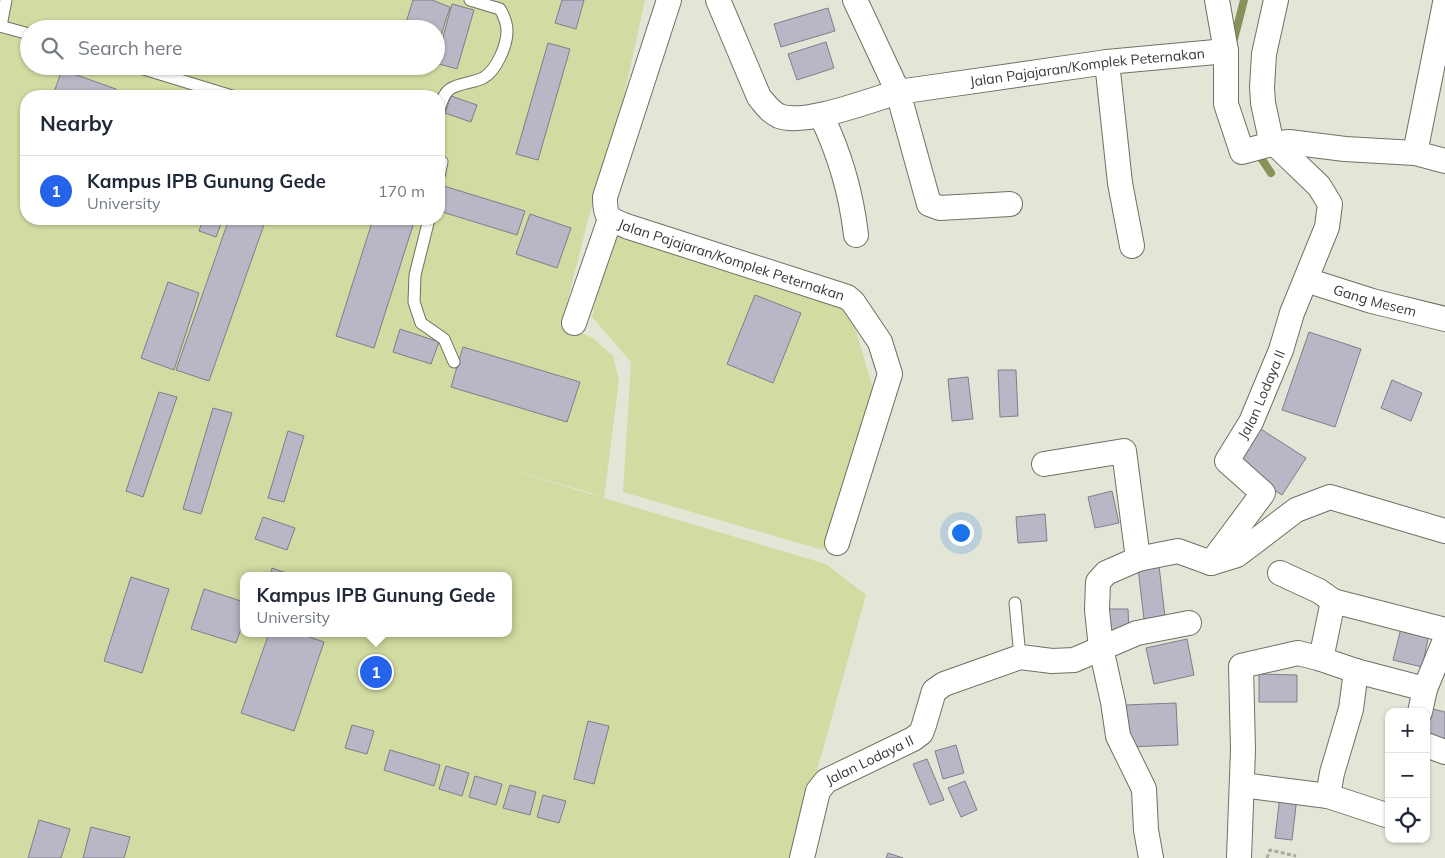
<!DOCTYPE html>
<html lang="en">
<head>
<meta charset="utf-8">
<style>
	:root { --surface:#fff; --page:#f6f6f7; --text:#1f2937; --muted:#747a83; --line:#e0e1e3; --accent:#2563eb }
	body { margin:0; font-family:Mulish,sans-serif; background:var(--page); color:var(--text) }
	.controls { position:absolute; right:15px; bottom:15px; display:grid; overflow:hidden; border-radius:10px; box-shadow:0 1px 4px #0004 }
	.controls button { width:45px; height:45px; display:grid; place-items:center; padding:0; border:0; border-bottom:1px solid var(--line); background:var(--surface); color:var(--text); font:25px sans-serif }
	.you { position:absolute; left:960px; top:532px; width:18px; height:18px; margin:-12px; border:4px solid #fff; border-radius:50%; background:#1a73e8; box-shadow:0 0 0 8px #1a73e833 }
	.badge { display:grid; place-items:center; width:32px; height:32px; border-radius:50%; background:var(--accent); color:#fff; font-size:16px; font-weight:700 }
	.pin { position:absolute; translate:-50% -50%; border:2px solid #fff; box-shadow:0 1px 5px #0006 }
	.popup { position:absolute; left:240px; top:572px; width:272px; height:65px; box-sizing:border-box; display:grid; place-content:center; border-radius:10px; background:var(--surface); filter:drop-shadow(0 1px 4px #0005); font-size:16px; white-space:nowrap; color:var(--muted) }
	.popup b { font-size:19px; color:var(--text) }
	.popup::after { content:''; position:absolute; left:50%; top:100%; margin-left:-10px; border:10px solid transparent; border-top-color:var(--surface) }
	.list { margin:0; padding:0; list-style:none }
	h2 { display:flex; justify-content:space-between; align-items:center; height:65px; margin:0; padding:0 20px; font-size:21px }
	h2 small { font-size:16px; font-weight:400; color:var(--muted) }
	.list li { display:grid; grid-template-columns:32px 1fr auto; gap:15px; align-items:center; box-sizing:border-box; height:70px; padding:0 20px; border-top:1px solid var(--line) }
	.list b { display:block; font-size:19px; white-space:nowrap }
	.list p { margin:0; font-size:16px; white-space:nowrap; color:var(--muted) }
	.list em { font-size:16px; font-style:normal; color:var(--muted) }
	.icon { flex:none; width:28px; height:28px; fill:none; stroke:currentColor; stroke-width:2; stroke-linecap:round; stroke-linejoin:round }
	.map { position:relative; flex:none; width:1445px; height:858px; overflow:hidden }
	.search { position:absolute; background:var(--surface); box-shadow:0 1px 4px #0004; left:20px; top:20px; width:425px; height:55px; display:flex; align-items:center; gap:12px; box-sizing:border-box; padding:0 18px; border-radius:28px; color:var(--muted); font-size:19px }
	.panel { position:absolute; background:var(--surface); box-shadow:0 1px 4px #0004; left:20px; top:90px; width:425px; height:135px; border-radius:20px }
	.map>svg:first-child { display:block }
</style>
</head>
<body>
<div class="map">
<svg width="1445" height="858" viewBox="0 0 1445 858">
	<rect width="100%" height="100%" fill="#e3e6d7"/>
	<!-- green -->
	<g fill="#d2dba1" fill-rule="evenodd">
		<path d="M0,0H645L620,114L588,220L562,322L594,339L613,356L619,380L604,498L826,564L866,595L796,846L795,858H0ZM29,29H436V66H29ZM26,96H439V219H26ZM460,455L588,492L601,497ZM244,576H508V633H244Z"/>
		<path d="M611,227L846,298L876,398L823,550L623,492L631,362L592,317Z"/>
	</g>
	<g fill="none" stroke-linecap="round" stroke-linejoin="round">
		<!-- stream -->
		<g stroke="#889159" stroke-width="8">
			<path d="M1233,43L1244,0"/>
			<path d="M1257,152L1271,173"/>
		</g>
	</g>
	<!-- building -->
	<g fill="#b9b7c5" stroke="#7f7d8b">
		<path d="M413,0H432L450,7L436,51V29H404Z"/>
		<path d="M562,0H584L576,29L555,23Z"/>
		<path d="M452,4L474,10L457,69L436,63Z"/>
		<path d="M828,8L835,31L781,47L774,24Z"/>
		<path d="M826,42L834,68L797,80L788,54Z"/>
		<path d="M548,43L570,49L538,160L516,154Z"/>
		<path d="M62,70L116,89L114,96H58L53,95Z"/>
		<path d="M451,96L477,105L471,122L445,113Z"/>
		<path d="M444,186L525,211L517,235L439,211V203Z"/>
		<path d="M530,214L571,228L557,268L516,254Z"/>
		<path d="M203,219H223L216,237L199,231Z"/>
		<path d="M229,219H266L209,381L176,370Z"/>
		<path d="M373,219H415L374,348L336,336Z"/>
		<path d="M168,282L199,293L174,370L141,358Z"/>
		<path d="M755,295L801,313L773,383L727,364Z"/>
		<path d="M400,329L439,342L431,364L393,352Z"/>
		<path d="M1309,332L1361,349L1335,427L1282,410Z"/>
		<path d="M463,347L580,382L567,422L451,387Z"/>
		<path d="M998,370H1016L1018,416L1000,417Z"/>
		<path d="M968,377L973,419L952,421L948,379Z"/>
		<path d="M1392,380L1422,393L1411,421L1381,408Z"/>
		<path d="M159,392L177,397L143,497L126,491Z"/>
		<path d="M213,408L232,413L201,514L183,509Z"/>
		<path d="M1256,426L1306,458L1282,495L1232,463Z"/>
		<path d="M288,431L304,436L284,502L268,498Z"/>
		<path d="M1112,491L1119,523L1095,528L1088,497Z"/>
		<path d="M1045,514L1047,541L1018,543L1016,517Z"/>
		<path d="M263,517L295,528L287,550L255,539Z"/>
		<path d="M1159,566L1165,617L1144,619L1138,568Z"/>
		<path d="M272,568L295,576H270Z"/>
		<path d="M131,577L169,589L142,673L104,661Z"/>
		<path d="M204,589L244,602V620L236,643L191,629Z"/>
		<path d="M1101,609H1128L1129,631H1102Z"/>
		<path d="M1401,628L1429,634L1422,667L1393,660Z"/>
		<path d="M269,633H298L324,642L294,731L241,713Z"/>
		<path d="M1187,639L1194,675L1154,684L1146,648Z"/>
		<path d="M1259,674L1297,675V702H1259Z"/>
		<path d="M1176,703L1178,745L1127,747L1125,705Z"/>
		<path d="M1433,709L1445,712V744L1426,739V732Z"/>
		<path d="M588,721L609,726L594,784L574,779Z"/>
		<path d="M352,725L374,731L367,754L345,748Z"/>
		<path d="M956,745L964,773L943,779L935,751Z"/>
		<path d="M390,750L440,765L434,786L384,770Z"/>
		<path d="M927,759L944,800L930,805L913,764Z"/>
		<path d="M446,766L469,773L462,796L439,789Z"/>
		<path d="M475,776L502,784L496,805L469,797Z"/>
		<path d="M965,781L977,810L961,817L948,788Z"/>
		<path d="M510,785L536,792L530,815L503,808Z"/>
		<path d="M543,795L566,801L559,823L537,817Z"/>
		<path d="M1280,796L1297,797L1292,840L1275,838Z"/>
		<path d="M39,820L70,829L61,858H28Z"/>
		<path d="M91,827L130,837L124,858H83Z"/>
		<path d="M888,853L903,858H886Z"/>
	</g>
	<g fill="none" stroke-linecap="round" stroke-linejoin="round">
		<defs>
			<g id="lane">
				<path d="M0,26L29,34"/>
				<path d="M1,26L6,0"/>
				<path d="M134,66L232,96"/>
				<path d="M439,109C442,102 443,94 450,89C459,83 473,83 483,78C496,71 507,46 507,31C507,23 504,16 500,9L470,0"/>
				<path d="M439,161L442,162L439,176"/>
				<path d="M429,219L415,275L414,302L421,323L444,339L454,362"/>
				<path d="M1015,603L1020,657"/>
			</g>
			<g id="street">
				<path id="s1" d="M669,0L605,197C605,220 609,219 629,227L847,297L853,302L880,342L890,374L837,543"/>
				<path d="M718,0L759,97C765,104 770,112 779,116C804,126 871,100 898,92L855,0"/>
				<path d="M1217,0L1226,51V104L1242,152L1271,144L1289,142L1345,149L1415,153L1445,161"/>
				<path d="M1107,62L1120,183L1132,246"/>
				<path d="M821,115C840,154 851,191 856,235"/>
				<path d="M1415,153L1445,3"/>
				<path id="s2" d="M1010,204L940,208L929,204L898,92L1107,62L1226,51"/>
				<path id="s3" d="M1306,280L1372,301L1445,319"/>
				<path d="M574,323L610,219"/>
				<path d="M1044,464L1124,451L1138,559"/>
				<path d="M1211,563L1237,555L1296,510L1330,497L1445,531"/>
				<path d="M1280,573L1319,591L1333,601"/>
				<path d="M1321,659L1333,601L1445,630"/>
				<path d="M1420,712L1425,689L1445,640"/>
				<path d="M1426,745L1445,752"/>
				<path d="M1242,785L1328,796L1386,815"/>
				<path d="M1328,796L1332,773L1351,709L1356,671"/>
				<path id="s4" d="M802,858L818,791L826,781L913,739L921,733L924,725L934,691L944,684L1020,657L1052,661L1074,660L1137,633L1189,623"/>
				<path id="s5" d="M1151,858L1146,830L1144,789L1118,736L1113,702L1101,648L1097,610L1098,582L1106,573L1138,559L1178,551L1211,563L1263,493L1227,461L1251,422L1281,350L1292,313L1327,227L1330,204L1319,186L1271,140L1263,103L1262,87L1264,54L1276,0"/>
				<path d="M1239,858L1243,750L1241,666L1298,653L1318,658L1356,671L1425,689"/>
			</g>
		</defs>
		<!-- lane casing -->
		<use href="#lane" stroke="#6e7163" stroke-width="13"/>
		<!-- street casing -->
		<use href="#street" stroke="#6e7163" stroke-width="26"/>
		<!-- path -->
		<path stroke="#a7aa9e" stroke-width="3" stroke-dasharray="4 2.5" stroke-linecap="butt" d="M1267,858L1270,850L1296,856"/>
		<!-- lane -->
		<use href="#lane" stroke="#fff" stroke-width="11"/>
		<!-- street -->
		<use href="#street" stroke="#fff" stroke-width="24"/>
	</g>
	<g text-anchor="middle" stroke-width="5" stroke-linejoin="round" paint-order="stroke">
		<!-- street labels -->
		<g font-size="14" fill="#383a34" stroke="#fff">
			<text dy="5" stroke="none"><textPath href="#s2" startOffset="389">Jalan Pajajaran/Komplek Peternakan</textPath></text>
			<text dy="5" stroke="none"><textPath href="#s1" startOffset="358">Jalan Pajajaran/Komplek Peternakan</textPath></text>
			<text dy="5" stroke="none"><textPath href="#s3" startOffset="72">Gang Mesem</textPath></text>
			<text dy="5" stroke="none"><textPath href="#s5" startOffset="618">Jalan Lodaya II</textPath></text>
			<text dy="5" stroke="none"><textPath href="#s4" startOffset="130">Jalan Lodaya II</textPath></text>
		</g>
	</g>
</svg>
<div class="controls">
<button>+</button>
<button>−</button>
<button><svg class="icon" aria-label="locate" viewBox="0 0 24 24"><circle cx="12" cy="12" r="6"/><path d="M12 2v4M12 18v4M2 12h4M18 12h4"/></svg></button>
</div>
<div class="you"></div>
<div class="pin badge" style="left:376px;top:672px">1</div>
<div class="popup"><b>Kampus IPB Gunung Gede</b>University</div>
<div class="search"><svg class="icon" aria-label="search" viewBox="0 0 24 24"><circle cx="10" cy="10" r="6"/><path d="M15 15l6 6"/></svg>Search here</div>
<section class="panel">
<h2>Nearby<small></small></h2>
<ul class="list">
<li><span class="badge">1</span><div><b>Kampus IPB Gunung Gede</b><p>University</p></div><em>170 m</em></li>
</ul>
</section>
</div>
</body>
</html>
